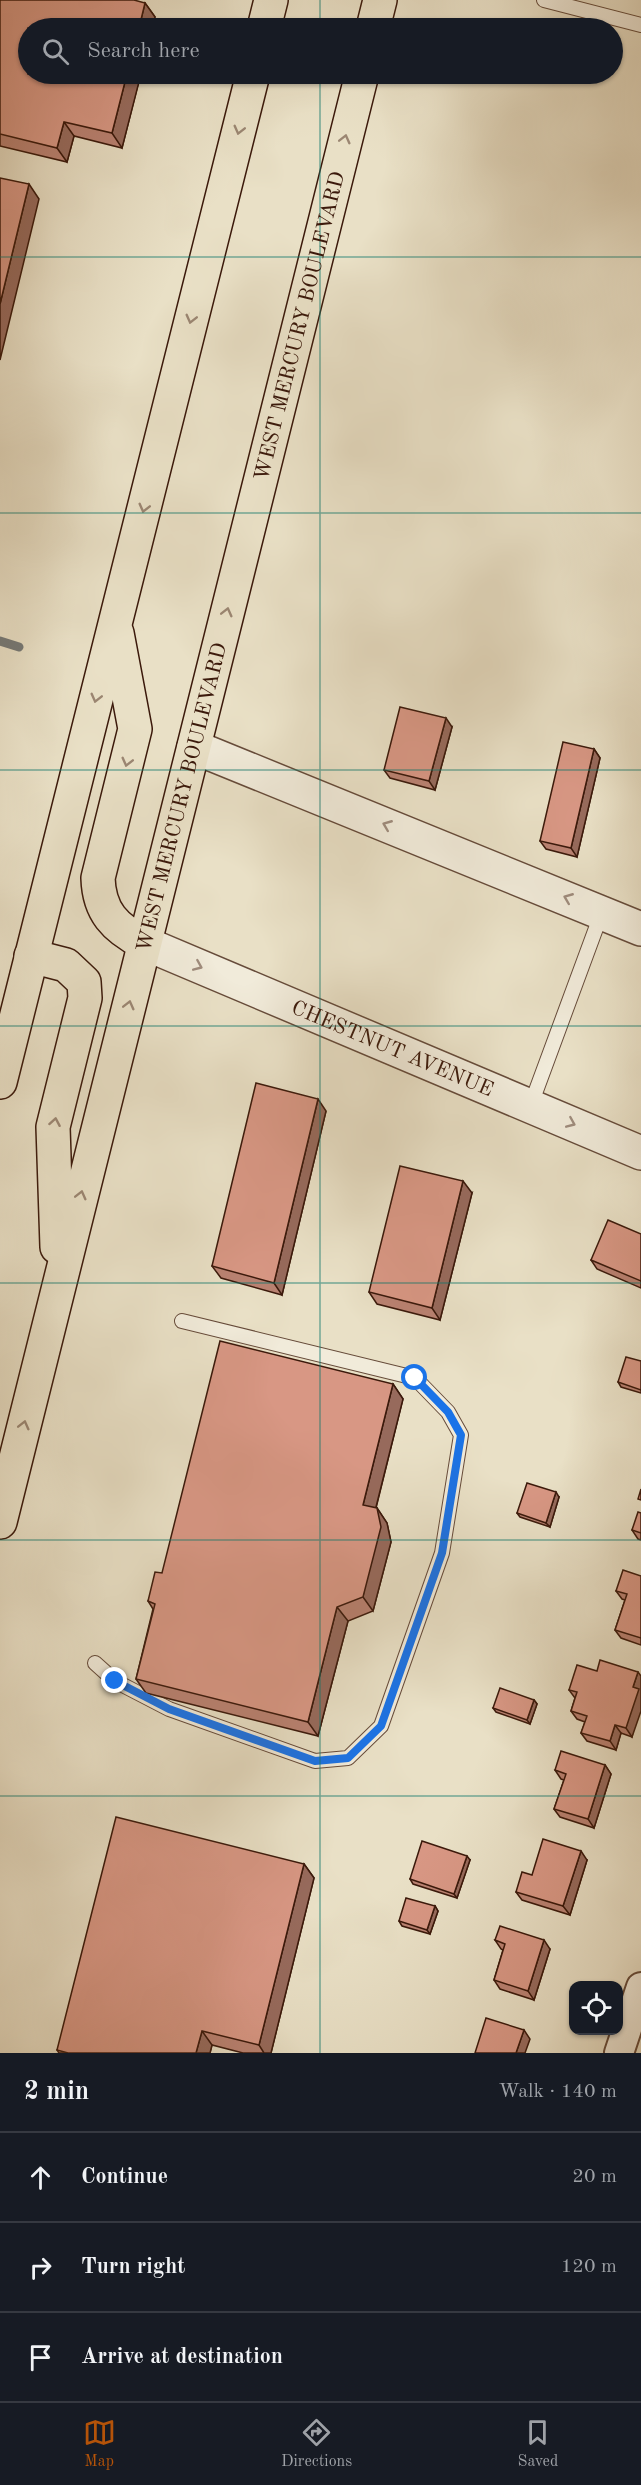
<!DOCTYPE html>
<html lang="en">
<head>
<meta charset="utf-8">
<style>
	:root { --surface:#171b24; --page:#242831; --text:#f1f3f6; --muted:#9ea1a6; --line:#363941; --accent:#b45309 }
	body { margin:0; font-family:"Old Standard TT",serif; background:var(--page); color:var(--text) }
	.controls { position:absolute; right:18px; bottom:18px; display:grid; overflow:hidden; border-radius:12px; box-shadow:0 2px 4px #0004 }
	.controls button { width:54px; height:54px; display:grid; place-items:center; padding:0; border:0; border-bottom:2px solid var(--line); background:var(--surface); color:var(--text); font:30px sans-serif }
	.stop { position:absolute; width:18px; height:18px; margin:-14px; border:4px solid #1a73e8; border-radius:50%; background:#fff }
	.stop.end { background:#1a73e8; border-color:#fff; box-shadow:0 2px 6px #0008 }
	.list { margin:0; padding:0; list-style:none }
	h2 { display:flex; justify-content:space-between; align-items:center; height:78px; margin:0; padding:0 24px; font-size:26px }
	h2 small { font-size:20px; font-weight:400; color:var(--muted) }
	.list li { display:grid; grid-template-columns:39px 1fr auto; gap:18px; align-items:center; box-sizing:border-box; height:90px; padding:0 24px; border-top:2px solid var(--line) }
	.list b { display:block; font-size:22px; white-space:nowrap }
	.list em { font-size:20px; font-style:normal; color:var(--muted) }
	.icon { flex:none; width:33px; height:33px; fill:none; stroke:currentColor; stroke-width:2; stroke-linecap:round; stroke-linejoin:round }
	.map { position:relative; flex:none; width:641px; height:2053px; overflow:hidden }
	.search { position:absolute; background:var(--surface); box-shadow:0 2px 4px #0004; left:18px; right:18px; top:18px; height:66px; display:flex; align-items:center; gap:15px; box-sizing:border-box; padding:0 21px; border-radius:33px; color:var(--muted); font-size:22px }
	.sheet { height:348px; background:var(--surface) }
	nav { display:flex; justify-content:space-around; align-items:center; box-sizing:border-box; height:84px; border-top:2px solid var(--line); background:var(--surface); font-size:16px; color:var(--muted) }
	nav a { display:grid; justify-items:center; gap:3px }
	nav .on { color:var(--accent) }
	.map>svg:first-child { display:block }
</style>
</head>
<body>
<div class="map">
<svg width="641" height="2053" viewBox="0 0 641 2053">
	<rect width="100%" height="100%" fill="#e9e0c6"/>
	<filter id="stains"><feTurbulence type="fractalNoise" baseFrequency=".00333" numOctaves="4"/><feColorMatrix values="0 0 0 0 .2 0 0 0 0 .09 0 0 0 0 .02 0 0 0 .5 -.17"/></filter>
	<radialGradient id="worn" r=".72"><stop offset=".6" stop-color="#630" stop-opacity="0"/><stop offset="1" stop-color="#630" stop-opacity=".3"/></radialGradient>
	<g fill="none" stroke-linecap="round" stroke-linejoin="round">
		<!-- stream -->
		<path stroke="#767a78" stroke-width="9" d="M0,641L19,647"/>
		<defs>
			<g id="service">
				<path d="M544,0L641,25"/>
				<path d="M530,1107L602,912"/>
				<path d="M95,1663L115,1681L169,1709L315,1761L348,1758L381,1726L442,1553L461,1435L448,1412L415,1378L182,1321"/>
			</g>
			<path id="minor" d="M619,2053L641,1987"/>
			<g id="tertiary">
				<path d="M194,747L641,929"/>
				<path id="s1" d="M144,943L641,1153"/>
			</g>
			<g id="trunk">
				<path d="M264,28L271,0"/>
				<path d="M373,28L380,0"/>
				<path d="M117,633L135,729L98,878C99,912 115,928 144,943"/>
				<path d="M31,956L66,965L84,982L85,998L53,1127L57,1247"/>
				<path d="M0,1082L253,74"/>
				<path id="s2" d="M0,1522L362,74"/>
			</g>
		</defs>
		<!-- service casing -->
		<use href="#service" stroke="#664b3a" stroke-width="16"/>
		<!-- minor casing -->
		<use href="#minor" stroke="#664b3a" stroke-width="32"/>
		<!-- tertiary casing -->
		<use href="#tertiary" stroke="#664b3a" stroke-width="36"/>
		<!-- trunk casing -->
		<use href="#trunk" stroke="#3b190b" stroke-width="36"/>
		<!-- service -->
		<use href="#service" stroke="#f1ebda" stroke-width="14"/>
		<!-- minor -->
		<use href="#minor" stroke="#f1ebda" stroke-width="28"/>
		<!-- tertiary -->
		<use href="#tertiary" stroke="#f1ebda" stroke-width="33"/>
		<!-- trunk -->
		<use href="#trunk" stroke="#e9e0c6" stroke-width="33"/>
	</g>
	<!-- wall -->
	<g fill="#ba8272" stroke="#3b190b" stroke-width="1.5">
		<path d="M0,0L145,3L155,17L122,148L74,136L67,162L0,146Z"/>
		<path d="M452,727L435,790L390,778L384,770Z"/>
		<path d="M594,749L600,758L577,857L546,849L540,841Z"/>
		<path d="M326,1111L282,1295L221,1278L212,1266Z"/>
		<path d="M472,1193L440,1320L377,1304L369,1292Z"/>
		<path d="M641,1234V1288L597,1269L591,1260Z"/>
		<path d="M641,1361V1393L621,1387L618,1382Z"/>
		<path d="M393,1384L403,1399L376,1508H377L387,1523L391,1542L373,1611L348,1621L318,1736L146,1693L136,1679L153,1609L148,1601L162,1573Z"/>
		<path d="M559,1497L550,1527L520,1517L517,1513Z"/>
		<path d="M641,1513V1540L638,1539L632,1530Z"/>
		<path d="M641,1576V1645L621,1638L615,1630L625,1600L622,1599L616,1591Z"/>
		<path d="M597,1671L641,1691L632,1737L621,1733L616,1750L587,1741L581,1733L585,1722L577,1719L571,1711L575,1698L569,1690Z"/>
		<path d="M534,1700L537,1704L530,1724L496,1712L493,1708Z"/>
		<path d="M605,1765L611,1774L594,1828L560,1817L554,1809L564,1780L561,1779L555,1770Z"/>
		<path d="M470,1860L457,1898L413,1884L410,1879Z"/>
		<path d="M587,1860L570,1915L522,1900L516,1892L532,1875Z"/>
		<path d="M304,1864L314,1878L271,2053H243L212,2045L210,2053H59L57,2050Z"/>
		<path d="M435,1906L438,1911L430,1934L402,1926L399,1921Z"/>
		<path d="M495,1940L550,1949L534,2000L500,1989L494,1980L503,1950L501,1949Z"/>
	</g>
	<!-- shaded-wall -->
	<g fill="#976a5c" stroke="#3b190b" stroke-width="1.5">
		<path d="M145,3L155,17L152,28H139Z"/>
		<path d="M127,74H141L122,148L112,133Z"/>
		<path d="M64,122L74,136L67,162L57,148Z"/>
		<path d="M29,184L39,199L0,360V304Z"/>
		<path d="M446,718L452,727L435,790L429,781Z"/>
		<path d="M594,749L600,758L577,857L571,848Z"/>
		<path d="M318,1099L326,1111L282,1295L274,1283Z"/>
		<path d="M463,1181L472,1193L440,1320L432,1308Z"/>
		<path d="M393,1384L403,1399L373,1519L363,1505Z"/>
		<path d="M556,1492L559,1497L550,1527L546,1523Z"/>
		<path d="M377,1508L387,1523L391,1542L373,1611L363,1597Z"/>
		<path d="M337,1607L348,1621L318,1736L308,1722Z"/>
		<path d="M638,1672L641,1676V1711L632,1737L626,1728L633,1687Z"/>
		<path d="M534,1700L537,1704L530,1724L527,1720Z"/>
		<path d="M615,1725L621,1733L616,1750L610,1741Z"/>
		<path d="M605,1765L611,1774L594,1828L588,1819Z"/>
		<path d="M581,1851L587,1860L570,1915L563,1906Z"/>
		<path d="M467,1856L470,1860L457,1898L454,1894Z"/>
		<path d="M304,1864L314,1878L271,2053H264L259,2045Z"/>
		<path d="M435,1906L438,1911L430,1934L427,1930Z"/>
		<path d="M544,1940L550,1949L534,2000L528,1991Z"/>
		<path d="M524,2030L530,2039L525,2053H516Z"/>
		<path d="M202,2031L212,2045L210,2053H196Z"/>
	</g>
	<!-- building -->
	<g fill="#d89784" stroke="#3b190b" stroke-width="1.5">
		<path d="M0,0H134L145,3L139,28H28V74H127L112,133L64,122L57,148L0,134Z"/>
		<path d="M0,178L29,184L0,304Z"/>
		<path d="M400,707L446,718L429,781L384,770Z"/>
		<path d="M563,742L594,749L571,848L540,841Z"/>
		<path d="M256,1083L318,1099L274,1283L212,1266Z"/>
		<path d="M400,1166L463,1181L432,1308L369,1292Z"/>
		<path d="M608,1220L641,1234V1281L591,1260Z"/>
		<path d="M220,1341L393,1384L363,1505L377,1508L381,1527L363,1597L337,1607L308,1722L136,1679L155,1604L148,1601L155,1572L162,1573Z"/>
		<path d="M626,1357L641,1361V1390L618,1382Z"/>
		<path d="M527,1483L556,1492L546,1523L517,1513Z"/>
		<path d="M641,1489V1500L638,1499Z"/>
		<path d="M638,1512L641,1513V1533L632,1530Z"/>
		<path d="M623,1570L641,1576V1638L615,1630L627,1594L616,1591Z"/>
		<path d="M600,1660L638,1672L633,1687L639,1689L626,1728L615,1725L610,1741L581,1733L587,1716L571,1711L577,1692L569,1690L577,1665L597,1671Z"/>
		<path d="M500,1688L534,1700L527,1720L493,1708Z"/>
		<path d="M561,1751L605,1765L588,1819L554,1809L566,1774L555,1770Z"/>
		<path d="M116,1817L304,1864L259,2045L202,2031L196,2053H68L57,2050Z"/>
		<path d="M543,1839L581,1851L563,1906L516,1892L522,1872L532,1875Z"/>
		<path d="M422,1841L467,1856L454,1894L410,1879Z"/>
		<path d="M406,1898L435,1906L427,1930L399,1921Z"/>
		<path d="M500,1926L544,1940L528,1991L494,1980L505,1944L495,1940Z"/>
		<path d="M486,2018L524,2030L516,2053H475Z"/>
	</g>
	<!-- one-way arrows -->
	<defs><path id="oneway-chevron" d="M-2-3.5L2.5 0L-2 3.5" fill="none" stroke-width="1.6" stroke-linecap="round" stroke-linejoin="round" transform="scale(1.5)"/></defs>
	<g stroke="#9b8672">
		<use href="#oneway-chevron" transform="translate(239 130) rotate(104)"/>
		<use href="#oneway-chevron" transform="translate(345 139) rotate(-76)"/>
		<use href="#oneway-chevron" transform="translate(191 319) rotate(104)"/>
		<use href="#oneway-chevron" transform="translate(144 508) rotate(104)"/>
		<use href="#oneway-chevron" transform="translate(227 612) rotate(-76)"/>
		<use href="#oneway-chevron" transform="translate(96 698) rotate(104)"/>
		<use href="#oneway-chevron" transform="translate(127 762) rotate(104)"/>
		<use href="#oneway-chevron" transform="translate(129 1005) rotate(-76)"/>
		<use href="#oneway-chevron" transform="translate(55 1122) rotate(-80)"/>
		<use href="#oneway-chevron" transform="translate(81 1195) rotate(-76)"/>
		<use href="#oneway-chevron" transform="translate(24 1425) rotate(-76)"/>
	</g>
	<g stroke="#9f8c7d">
		<use href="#oneway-chevron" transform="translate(387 825) rotate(-158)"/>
		<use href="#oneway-chevron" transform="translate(568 898) rotate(-158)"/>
		<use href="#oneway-chevron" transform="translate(198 966) rotate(23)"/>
		<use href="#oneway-chevron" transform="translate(571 1123) rotate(23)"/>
	</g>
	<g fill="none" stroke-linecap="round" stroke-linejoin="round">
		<!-- route -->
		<path stroke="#1a73e8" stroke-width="8" d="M115,1681L169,1709L315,1761L348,1758L381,1726L442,1553L461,1435L448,1412L415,1378"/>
	</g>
	<!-- grid -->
	<path fill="none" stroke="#0f766e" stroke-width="1.5" stroke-opacity="0.55" d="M320,0V28M320,74V2053M0,257H641M0,513H641M0,770H641M0,1026H641M0,1283H641M0,1540H641M0,1796H641"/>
	<g text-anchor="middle" stroke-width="4.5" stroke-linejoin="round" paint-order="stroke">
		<!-- street labels -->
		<g font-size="21" fill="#3b190b" stroke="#f1ebda">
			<text dy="7" stroke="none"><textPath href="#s2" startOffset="1233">WEST MERCURY BOULEVARD</textPath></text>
			<text dy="7" stroke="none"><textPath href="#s2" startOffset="747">WEST MERCURY BOULEVARD</textPath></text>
			<text dy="7" stroke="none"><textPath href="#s1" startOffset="270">CHESTNUT AVENUE</textPath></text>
		</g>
	</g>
	<rect width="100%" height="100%" filter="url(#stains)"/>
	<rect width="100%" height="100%" fill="url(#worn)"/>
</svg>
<div class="controls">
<button><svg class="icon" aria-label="locate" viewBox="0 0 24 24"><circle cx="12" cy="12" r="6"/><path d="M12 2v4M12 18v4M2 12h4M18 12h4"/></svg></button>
</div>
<div class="stop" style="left:415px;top:1378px"></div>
<div class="stop end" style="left:115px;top:1681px"></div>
<div class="search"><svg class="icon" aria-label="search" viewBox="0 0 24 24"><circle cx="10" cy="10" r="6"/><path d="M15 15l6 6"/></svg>Search here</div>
</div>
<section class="sheet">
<h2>2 min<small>Walk · 140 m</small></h2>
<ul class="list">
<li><svg class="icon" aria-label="ahead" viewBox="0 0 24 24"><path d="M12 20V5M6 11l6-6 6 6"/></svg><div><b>Continue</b></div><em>20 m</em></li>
<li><svg class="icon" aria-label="right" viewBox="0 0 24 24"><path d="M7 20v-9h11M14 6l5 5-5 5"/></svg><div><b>Turn right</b></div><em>120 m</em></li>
<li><svg class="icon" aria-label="arrive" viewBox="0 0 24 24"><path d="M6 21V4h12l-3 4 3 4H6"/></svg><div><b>Arrive at destination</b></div></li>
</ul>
</section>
<nav>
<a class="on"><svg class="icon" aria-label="map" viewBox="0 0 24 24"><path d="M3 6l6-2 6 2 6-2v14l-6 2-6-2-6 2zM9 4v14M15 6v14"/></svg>Map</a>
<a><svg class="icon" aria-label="directions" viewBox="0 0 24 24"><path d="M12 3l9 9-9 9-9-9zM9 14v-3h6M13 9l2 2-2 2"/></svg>Directions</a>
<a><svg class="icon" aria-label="saved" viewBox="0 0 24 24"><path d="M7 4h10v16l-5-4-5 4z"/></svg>Saved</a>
</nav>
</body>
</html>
